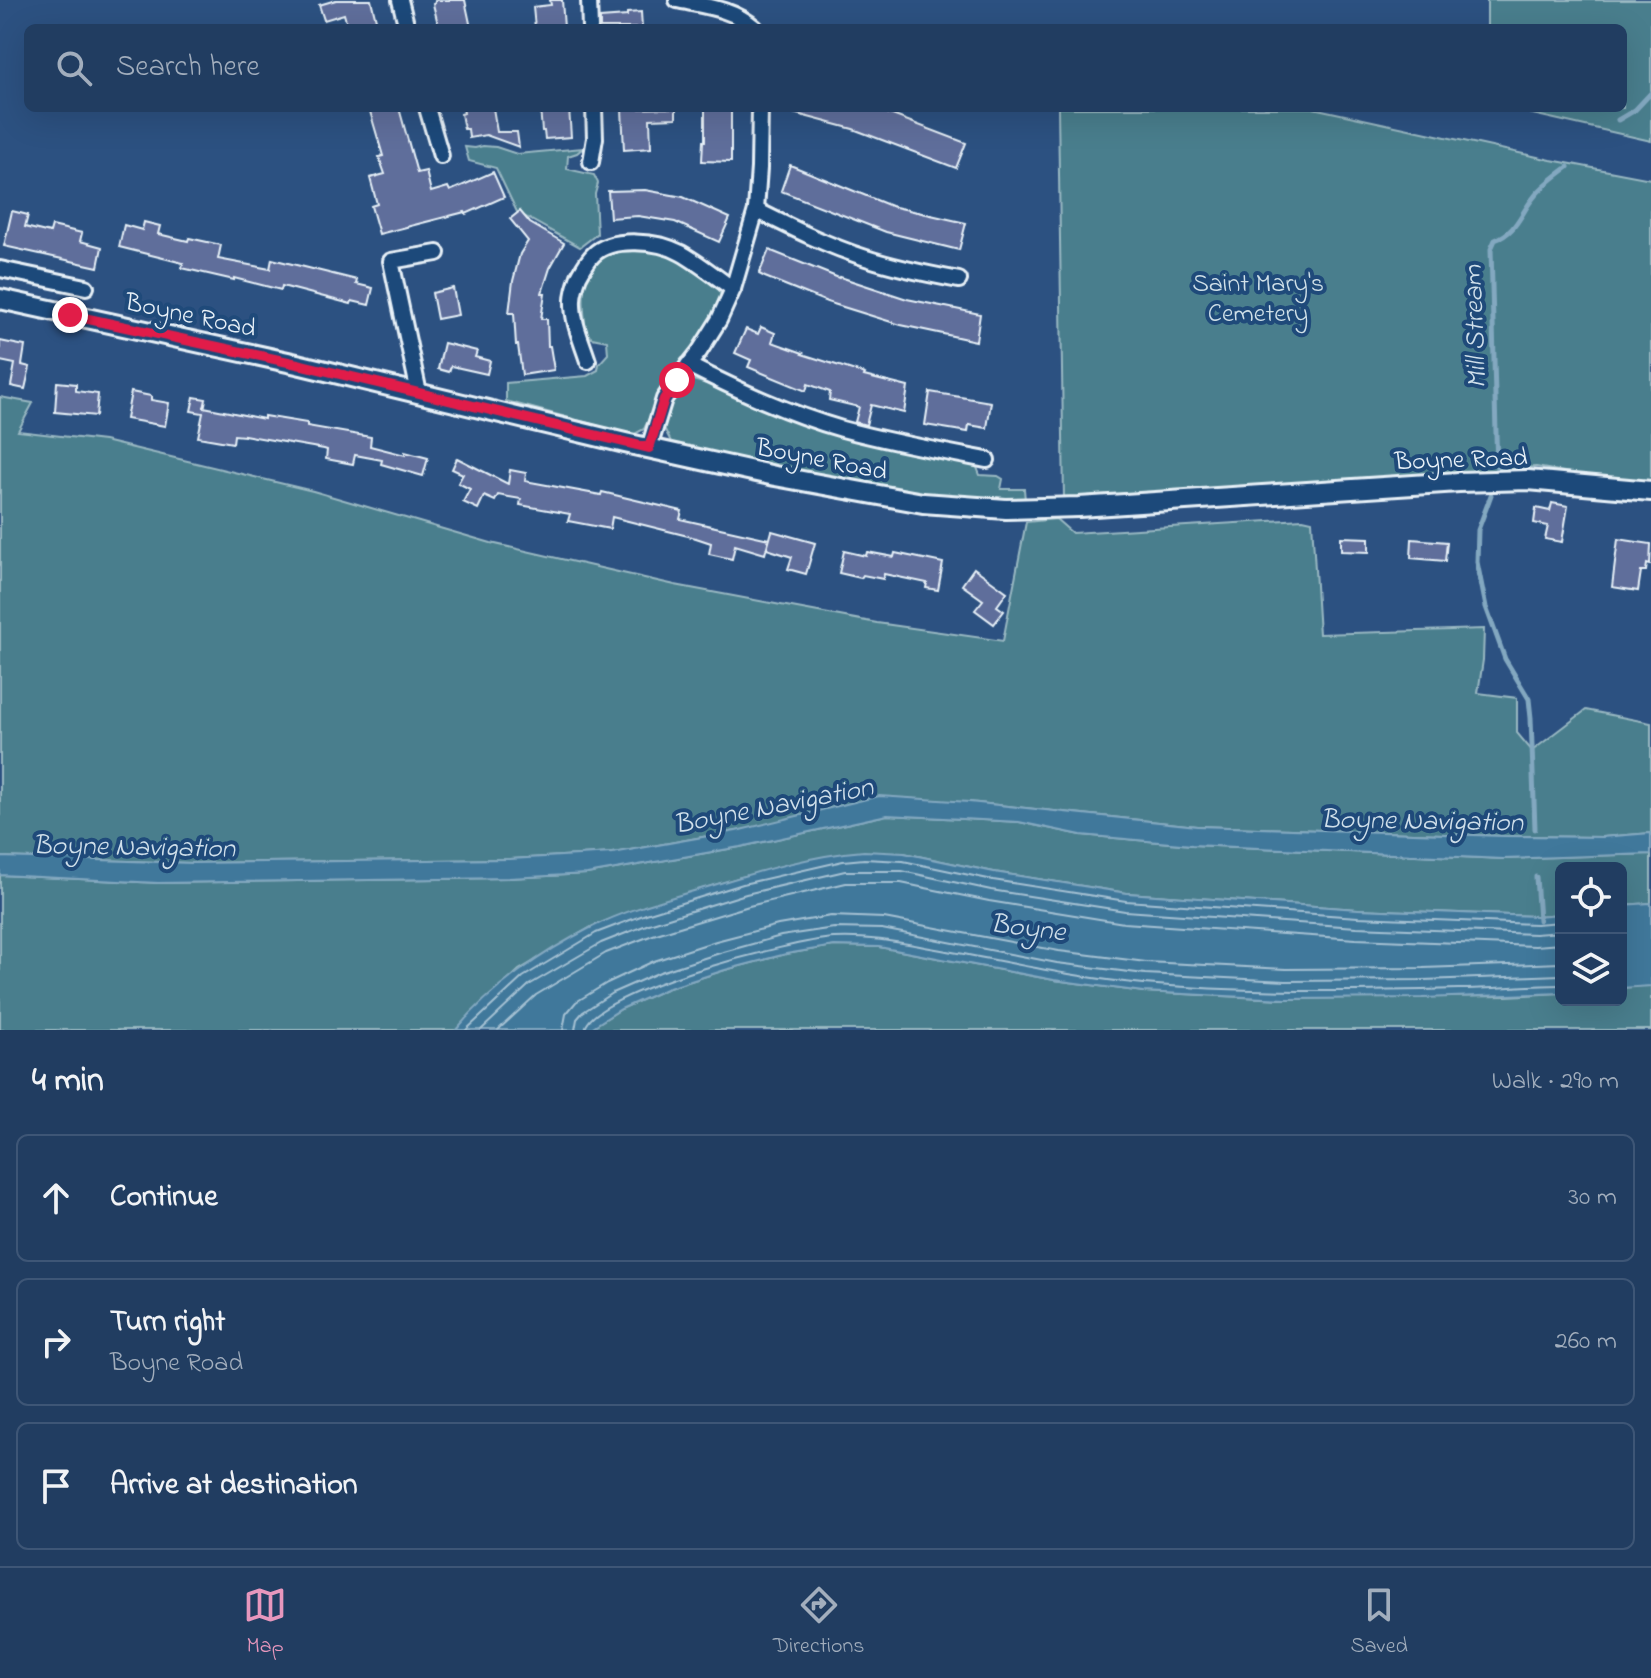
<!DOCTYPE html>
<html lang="en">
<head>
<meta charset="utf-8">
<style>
	:root { --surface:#213d61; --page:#2d486a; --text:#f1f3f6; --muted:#a2aebd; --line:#3e5676; --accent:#e797bd }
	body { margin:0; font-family:"Indie Flower",sans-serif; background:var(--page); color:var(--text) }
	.controls { position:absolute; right:24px; bottom:24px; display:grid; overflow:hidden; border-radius:12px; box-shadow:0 8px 32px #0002 }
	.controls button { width:72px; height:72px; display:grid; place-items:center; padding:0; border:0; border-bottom:2px solid var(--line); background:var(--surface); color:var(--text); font:40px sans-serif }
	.stop { position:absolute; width:24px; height:24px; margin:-18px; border:6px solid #e11d48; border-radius:50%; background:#fff }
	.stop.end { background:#e11d48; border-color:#fff; box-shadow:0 2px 8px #0008 }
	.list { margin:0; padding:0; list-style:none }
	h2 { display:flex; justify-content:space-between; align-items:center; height:104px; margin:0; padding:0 32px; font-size:34px }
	h2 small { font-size:26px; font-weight:400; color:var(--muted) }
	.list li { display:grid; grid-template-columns:52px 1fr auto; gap:24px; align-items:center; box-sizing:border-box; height:128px; margin:0 16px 16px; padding:0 16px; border:2px solid var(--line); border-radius:12px }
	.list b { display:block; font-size:30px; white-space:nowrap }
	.list p { margin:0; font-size:26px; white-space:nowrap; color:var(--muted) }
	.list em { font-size:26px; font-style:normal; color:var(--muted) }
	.icon { flex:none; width:44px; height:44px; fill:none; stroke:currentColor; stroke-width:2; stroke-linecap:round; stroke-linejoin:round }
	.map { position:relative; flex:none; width:1651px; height:1030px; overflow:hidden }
	.search { position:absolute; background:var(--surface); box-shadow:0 8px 32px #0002; left:24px; right:24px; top:24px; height:88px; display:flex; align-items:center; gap:20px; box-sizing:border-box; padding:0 28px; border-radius:12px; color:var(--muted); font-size:30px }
	.sheet { height:536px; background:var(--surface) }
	nav { display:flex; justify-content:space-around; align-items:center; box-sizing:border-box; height:112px; border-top:2px solid var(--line); background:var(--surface); font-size:22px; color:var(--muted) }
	nav a { display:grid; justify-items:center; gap:4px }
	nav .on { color:var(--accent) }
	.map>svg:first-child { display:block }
</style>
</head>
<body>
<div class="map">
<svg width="1651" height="1030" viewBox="0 0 1651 1030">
	<rect width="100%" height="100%" fill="#2c5181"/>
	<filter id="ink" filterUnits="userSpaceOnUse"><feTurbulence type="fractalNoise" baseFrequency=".0125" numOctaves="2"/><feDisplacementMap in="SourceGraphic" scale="16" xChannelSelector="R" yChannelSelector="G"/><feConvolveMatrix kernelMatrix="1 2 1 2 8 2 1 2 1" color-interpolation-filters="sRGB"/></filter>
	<g filter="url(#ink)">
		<!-- green -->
		<g fill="#4a7e8d" stroke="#99b8c2" stroke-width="2">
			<path d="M1487,0H1651V141L1506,108H1623V28H1487Z"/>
			<path d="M1058,108H1313L1551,160L1651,179V482L1582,475L1536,467L1064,500Z"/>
			<path d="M483,146L496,147L517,154L583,148L577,153L568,156L567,169L594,175L598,183L595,194L597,234L580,247L517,212L496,168L469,161L465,147L475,148Z"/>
			<path d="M614,251H648L673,256L719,288L721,298L699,340L669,377L644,429L633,435L506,401V383L587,376L598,370L599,364L608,354L607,341L592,338L586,333C583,299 576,267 614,251Z"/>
			<path d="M686,380H693L710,385L800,422L972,463L976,465L980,475L998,476L1003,479L1001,489H1024L1025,500C906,505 786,474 672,444L663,426C668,409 672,392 686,380Z"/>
			<path d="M0,397L33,403L18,431L104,441L313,491L491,543L675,585L877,623L1003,641L1026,522L1056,519L1072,533L1303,519L1312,521L1319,634L1484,629L1483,660L1478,693L1517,698V733L1532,751L1586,710L1651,723V833L1602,837L1504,836L1197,826L969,802L736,831L613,853L510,859L193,863L0,857Z"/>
			<path d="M887,815L1019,822L1081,835L1192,845L1503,859L1651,854V903L1621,905V868H1561V914L1536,916L1358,909L1127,893L994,872L904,853L741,877L643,907L593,926L519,970L456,1030H0V875L158,883L509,878L587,874L740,847Z"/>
			<path d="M834,946L879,947L1054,980L1143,992L1281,999L1506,996L1561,993V1000H1621V988L1651,985V1030H588L621,1009L666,989L725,970L786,954Z"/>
		</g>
		<!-- water -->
		<g fill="#40789b" stroke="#83a8c0" stroke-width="2">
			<path d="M879,796L969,802L1197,826L1504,836L1602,837L1651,833V854L1503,859L1192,845L1081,835L1019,822L887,815L740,847L587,874L509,878L158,883L0,875V857L193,863L510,859L613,853L736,831Z"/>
			<path d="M864,851L904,853L994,872L1127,893L1358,909L1536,916L1561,914V993L1423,998L1286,999L1143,992L1054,980L879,947L834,946L786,954L725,970L666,989L621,1009L588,1030H456C490,988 544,951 592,927C630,908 674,897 714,885C763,870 813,855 864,851Z"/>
			<path d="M1651,903V986L1621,988V905Z"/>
		</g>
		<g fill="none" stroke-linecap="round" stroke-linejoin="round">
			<!-- shore -->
			<g stroke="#a5c1d3" stroke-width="2">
				<path d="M466,1030L523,977L596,933L646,914L743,884L843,861L864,859L903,861L993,880L1126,901L1358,917L1536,924L1561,922"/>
				<path d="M481,1030L529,985L601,943L649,924L746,894L845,871H902L991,890L1125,911L1357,927L1535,934L1561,932"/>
				<path d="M498,1030L536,995L606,953L653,935L749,906L846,883H901L989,901L1124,923L1356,939L1535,946L1561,944"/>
				<path d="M563,1030L566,1014L576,1002L607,983L654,961L716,941L778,925L831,916L884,918L1059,951L1146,962L1286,969L1423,968L1561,963"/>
				<path d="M575,1030L577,1019L583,1012L612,993L660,972L720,953L781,936L834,928L882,929L1057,963L1145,974L1286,981L1423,980L1561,975"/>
				<path d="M585,1030C589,992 796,940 834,938C868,936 902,943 936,949C1005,961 1074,978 1144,984C1249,993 1354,992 1458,989C1493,989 1527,985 1561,985"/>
			</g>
			<!-- stream -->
			<g stroke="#83a8c0" stroke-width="5">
				<path d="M1618,120L1635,110L1651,93"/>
				<path d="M1497,470L1491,249L1495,240C1517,232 1520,214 1534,197C1543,185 1556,176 1568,167"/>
				<path d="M1491,495L1478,530L1477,562L1486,607L1505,659L1529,699L1531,718L1535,829"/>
				<path d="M1536,877L1539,920"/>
			</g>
		</g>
		<!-- building -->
		<g fill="#5f6e9b" stroke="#e8f1f8" stroke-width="2">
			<path d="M336,0H371L378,28H348L344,14L324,20L319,5Z"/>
			<path d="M435,0H465L471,28H439L433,4L435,3Z"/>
			<path d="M550,0H562L564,28H535L533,7L551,5Z"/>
			<path d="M641,12L642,28H600V18L627,16V13Z"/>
			<path d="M369,108H399L417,173L426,171L431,192L448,187L450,191L493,172L504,197L466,214L465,212L379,234L371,206L377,204L370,178L385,174L379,157L383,156Z"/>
			<path d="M463,108H493L497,132H517L519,147L486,135L469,138L468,129H464L461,114L464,113Z"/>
			<path d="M540,108H569L571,137L545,139L544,131H542Z"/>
			<path d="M676,108V118L650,119L651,148L624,150L622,109Z"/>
			<path d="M705,108H731V162L702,161L703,141H705Z"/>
			<path d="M794,108H874L966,143L956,168L853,129L793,113Z"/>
			<path d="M790,165L891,206L966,223L959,250L886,232L781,191Z"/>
			<path d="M645,190L683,197L730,218L719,242L675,222L638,216L610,218L608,191Z"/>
			<path d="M12,211L28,215L25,227L50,233L52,226L82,233L80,241L102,247L98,267L4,246Z"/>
			<path d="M520,211L530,223L564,243L550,268L542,293H545L541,319H547L548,346H550L554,370L522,375L518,345H516L514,313H509L513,281L520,254L528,241L510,219Z"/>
			<path d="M144,222L160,226L158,234L188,241L189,238L221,245L218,259L270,269L272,259L357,280L356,284L373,288L369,305L352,301L351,304L282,286L281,290L234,278V280L182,268L183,263L119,247L124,225L142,230Z"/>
			<path d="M769,250L839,278L840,277L907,299L980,314L976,341L901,325L827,302L765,277L759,274Z"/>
			<path d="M453,288L458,315L437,319L432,293Z"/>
			<path d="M761,327L775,333L772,342L803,353L802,354L865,374L864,376L908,387L904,413L871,405L866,425L855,422L859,407L829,400L830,392L808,384L806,391L748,367L751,360L735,353L746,329L758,334Z"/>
			<path d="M0,341L25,346L22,365L30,367L25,389L11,386L15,364L0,361Z"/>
			<path d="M444,343L477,351L475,357L490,361L487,374L451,366L449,372L438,369Z"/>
			<path d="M57,382L76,384V391L98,394L96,416L55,412Z"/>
			<path d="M131,392L151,396V400L169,403L165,426L126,419Z"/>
			<path d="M930,392L991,402L987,428L969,425L968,432L925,425Z"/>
			<path d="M194,397L206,399L204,409V407L264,419V416L307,423V426L371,437L370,446L405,455V452L428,458L423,476L381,464L382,460L355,455L353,464L326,459L327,450L324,449L244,435V436L234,435L233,443L198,437L203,413L191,411Z"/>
			<path d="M457,458L508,484L510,470L526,473L525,481L601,495L602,492L682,511L680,519L769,539L765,554L735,545L732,559L709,554L711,543L696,538L612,517L610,529L568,521L570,514L520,505L521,499L498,495L495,501L484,496L478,509L463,502L470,489L458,483L463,474L452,469Z"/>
			<path d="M1552,503L1568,506L1562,542L1545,539L1548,526L1534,523L1536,508L1550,511Z"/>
			<path d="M772,531L815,543L806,574L788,569L792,557L767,549Z"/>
			<path d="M1341,537L1369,538V552L1341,551Z"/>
			<path d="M1412,539L1447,542L1445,561L1411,558Z"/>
			<path d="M1618,539L1651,544L1650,565L1647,564L1646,571H1641L1638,591L1612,587Z"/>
			<path d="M844,551L866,556L867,552L894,557L895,553L943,563L938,590L926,588L927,583L884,574L883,579L863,575L861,578L839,573Z"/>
			<path d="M974,568L1007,592L997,606L1004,611L994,624L975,610L983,600L962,585Z"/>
		</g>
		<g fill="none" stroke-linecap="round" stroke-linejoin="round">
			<defs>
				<g id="minor">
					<path d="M400,0L407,28"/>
					<path d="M589,0L590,28"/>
					<path d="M677,0C705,6 734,9 755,28"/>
					<path d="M427,108L441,156"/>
					<path d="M591,162L595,138L594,108"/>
					<path d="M756,210C792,228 828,246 866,258C896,268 927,274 959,280"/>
					<path d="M0,269L86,287"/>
					<path d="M588,361C582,342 572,321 573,300C573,292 576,284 579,276C583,269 587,261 593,255C612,236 659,241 681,253C699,263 716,277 733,289"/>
					<path d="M688,365C738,390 789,414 842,429C890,442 939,451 987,460"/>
					<path d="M419,393L391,261L437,253"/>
					<path d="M649,448L664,399L677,380L699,352L719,320L733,289L756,210L759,168L760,108"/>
				</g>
				<path id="tertiary" d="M0,299L297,364L625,443L775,476L923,503L1006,509L1079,507L1459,482L1528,480L1651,491"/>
			</defs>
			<!-- minor casing -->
			<use href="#minor" stroke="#e8f1f8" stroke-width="20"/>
			<!-- tertiary casing -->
			<use href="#tertiary" stroke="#e8f1f8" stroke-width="24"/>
			<!-- minor -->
			<use href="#minor" stroke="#1f4a7a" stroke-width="14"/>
			<!-- tertiary -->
			<use href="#tertiary" stroke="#1f4a7a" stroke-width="18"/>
		</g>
	</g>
	<g fill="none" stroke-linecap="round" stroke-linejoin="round" filter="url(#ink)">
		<!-- route -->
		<path stroke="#e11d48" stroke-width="10" d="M70,315L302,365L649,448L664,399L677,380"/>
	</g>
	<g text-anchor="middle" stroke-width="8" stroke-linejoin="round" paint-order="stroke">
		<!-- park labels -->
		<g font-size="26" fill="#d0e0e8" stroke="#1f4a7a">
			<text x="1258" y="291">Saint Mary's<tspan x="1258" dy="30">Cemetery</tspan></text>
		</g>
		<!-- street labels -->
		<g font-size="26" fill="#e8f1f8" stroke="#1f4a7a">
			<text transform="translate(191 314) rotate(12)" y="9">Boyne Road</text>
			<text transform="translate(822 458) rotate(11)" y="9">Boyne Road</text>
			<text transform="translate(1461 458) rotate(-2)" y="9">Boyne Road</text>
		</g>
		<!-- water labels -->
		<g font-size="28" font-style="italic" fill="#cfdfea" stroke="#1f4a7a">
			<text transform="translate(1473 327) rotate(-92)" y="10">Mill Stream</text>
			<text transform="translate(773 804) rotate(-11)" y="10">Boyne Navigation</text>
			<text transform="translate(1422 819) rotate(1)" y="10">Boyne Navigation</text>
			<text transform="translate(134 845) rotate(1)" y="10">Boyne Navigation</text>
			<text transform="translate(1028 926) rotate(7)" y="10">Boyne</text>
		</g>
	</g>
</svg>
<div class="controls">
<button><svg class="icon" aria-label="locate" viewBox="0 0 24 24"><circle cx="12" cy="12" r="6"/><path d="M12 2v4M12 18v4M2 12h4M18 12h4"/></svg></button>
<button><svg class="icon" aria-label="layers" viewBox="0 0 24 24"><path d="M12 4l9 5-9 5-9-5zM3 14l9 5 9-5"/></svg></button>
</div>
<div class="stop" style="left:677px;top:380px"></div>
<div class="stop end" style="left:70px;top:315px"></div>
<div class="search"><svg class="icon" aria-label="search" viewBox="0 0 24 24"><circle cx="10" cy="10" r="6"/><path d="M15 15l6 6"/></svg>Search here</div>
</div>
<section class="sheet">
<h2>4 min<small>Walk · 290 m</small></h2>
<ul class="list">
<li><svg class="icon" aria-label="ahead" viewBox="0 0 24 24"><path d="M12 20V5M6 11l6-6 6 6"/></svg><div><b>Continue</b></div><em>30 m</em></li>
<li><svg class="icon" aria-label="right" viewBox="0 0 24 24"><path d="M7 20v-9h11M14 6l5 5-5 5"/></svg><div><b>Turn right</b><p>Boyne Road</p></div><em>260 m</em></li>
<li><svg class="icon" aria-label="arrive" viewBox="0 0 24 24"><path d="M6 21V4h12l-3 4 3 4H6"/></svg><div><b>Arrive at destination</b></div></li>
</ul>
</section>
<nav>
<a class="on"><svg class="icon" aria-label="map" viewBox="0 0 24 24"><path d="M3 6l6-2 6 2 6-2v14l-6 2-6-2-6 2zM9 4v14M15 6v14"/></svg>Map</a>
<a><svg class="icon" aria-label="directions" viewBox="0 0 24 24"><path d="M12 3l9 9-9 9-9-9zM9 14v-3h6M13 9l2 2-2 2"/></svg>Directions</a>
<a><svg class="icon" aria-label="saved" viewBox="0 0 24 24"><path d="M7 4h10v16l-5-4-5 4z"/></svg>Saved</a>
</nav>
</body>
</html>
